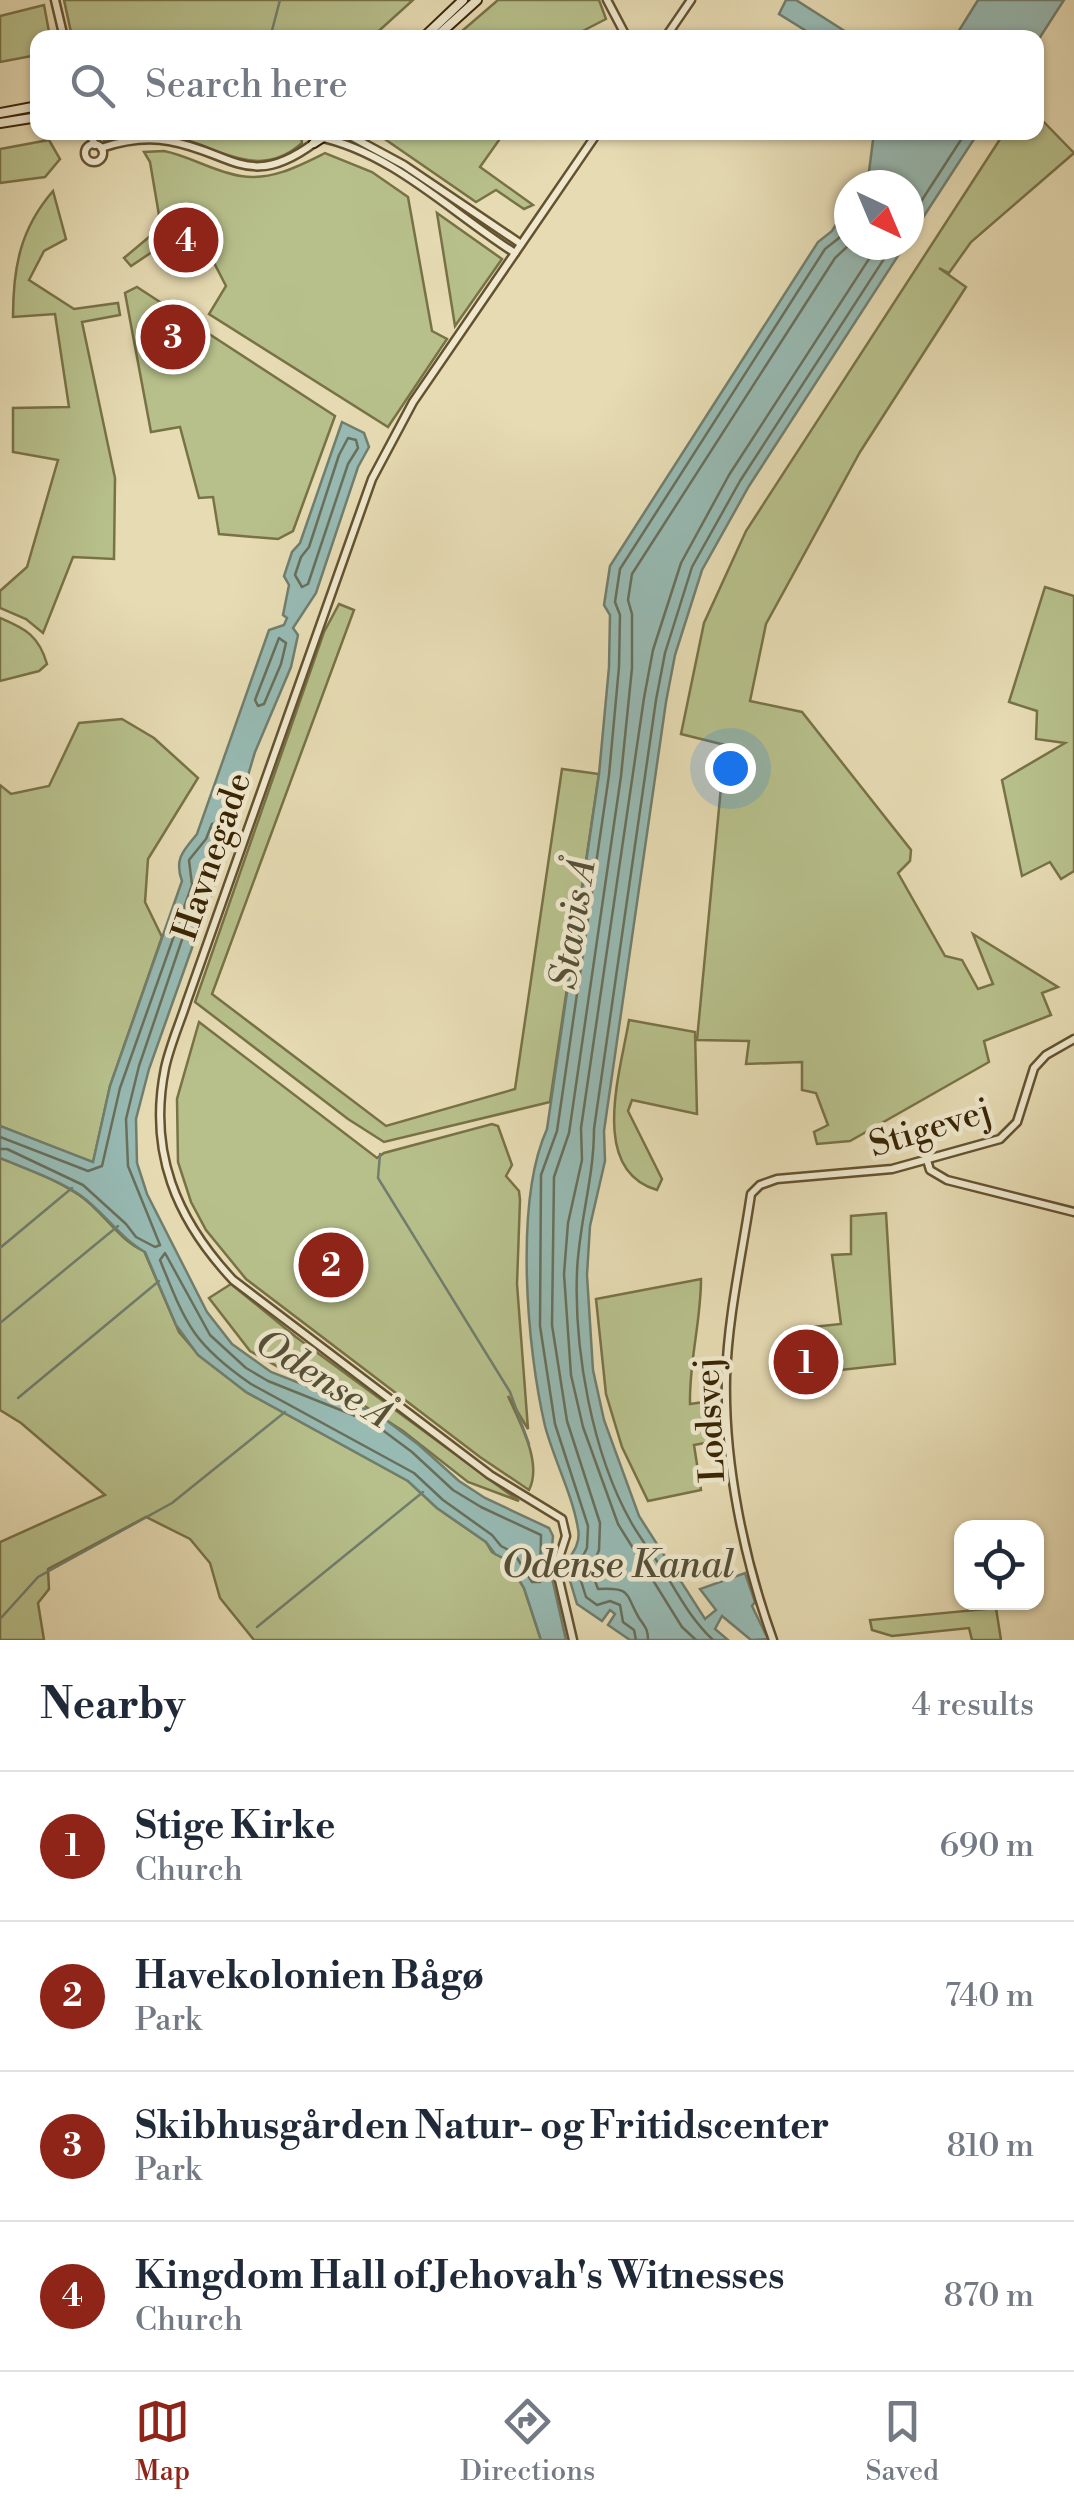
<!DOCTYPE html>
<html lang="en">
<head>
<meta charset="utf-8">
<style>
	:root { --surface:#fff; --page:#f6f6f7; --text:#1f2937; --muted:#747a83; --line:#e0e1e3; --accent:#8f2418 }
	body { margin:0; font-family:"Libre Bodoni",serif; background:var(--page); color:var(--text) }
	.controls { position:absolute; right:30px; bottom:30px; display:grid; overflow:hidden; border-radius:20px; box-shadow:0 2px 8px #0004 }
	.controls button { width:90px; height:90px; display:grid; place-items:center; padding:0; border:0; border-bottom:2px solid var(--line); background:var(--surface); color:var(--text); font:50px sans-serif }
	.compass { position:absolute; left:834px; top:170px; width:90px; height:90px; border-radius:50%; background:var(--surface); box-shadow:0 2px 8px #0004; rotate:136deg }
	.you { position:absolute; left:730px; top:768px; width:35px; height:35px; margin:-25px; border:8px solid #fff; border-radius:50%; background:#1a73e8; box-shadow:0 0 0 15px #1a73e833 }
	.badge { display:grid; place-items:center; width:65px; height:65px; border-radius:50%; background:var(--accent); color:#fff; font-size:32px; font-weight:700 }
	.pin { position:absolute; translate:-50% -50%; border:5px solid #fff; box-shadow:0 2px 10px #0006 }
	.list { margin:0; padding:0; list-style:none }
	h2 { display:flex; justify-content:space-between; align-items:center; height:130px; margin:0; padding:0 40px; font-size:42px }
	h2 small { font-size:32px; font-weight:400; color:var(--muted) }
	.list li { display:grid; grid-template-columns:65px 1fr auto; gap:30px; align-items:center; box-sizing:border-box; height:150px; padding:0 40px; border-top:2px solid var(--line) }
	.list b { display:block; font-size:38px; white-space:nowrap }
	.list p { margin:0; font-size:32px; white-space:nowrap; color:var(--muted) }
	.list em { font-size:32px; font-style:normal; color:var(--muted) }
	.icon { flex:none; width:55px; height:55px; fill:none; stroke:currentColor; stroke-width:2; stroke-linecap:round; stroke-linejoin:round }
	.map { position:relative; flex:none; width:1074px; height:1640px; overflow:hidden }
	.search { position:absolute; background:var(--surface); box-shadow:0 2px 8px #0004; left:30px; right:30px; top:30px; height:110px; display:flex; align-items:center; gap:25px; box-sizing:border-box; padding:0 35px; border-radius:20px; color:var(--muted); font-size:38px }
	.sheet { height:730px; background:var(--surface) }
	nav { display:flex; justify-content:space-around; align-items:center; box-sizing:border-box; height:140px; border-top:2px solid var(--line); background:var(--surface); font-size:28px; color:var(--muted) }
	nav a { display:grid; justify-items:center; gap:5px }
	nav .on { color:var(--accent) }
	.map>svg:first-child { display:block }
</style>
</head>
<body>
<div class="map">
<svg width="1074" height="1640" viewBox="0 0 1074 1640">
	<rect width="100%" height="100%" fill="#e6dbb3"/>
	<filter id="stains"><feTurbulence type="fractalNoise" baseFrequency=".002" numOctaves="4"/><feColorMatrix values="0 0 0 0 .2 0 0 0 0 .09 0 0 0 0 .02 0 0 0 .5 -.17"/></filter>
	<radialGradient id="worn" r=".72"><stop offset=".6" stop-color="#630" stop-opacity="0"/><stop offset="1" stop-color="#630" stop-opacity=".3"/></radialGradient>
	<!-- green -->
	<g fill="#b7c08b" stroke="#787247" stroke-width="2.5">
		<path d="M64,0H413L371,38L72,37Z"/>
		<path d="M498,0H599L606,19L571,37H455Z"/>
		<path d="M44,5L50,37L38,38L37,55L0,62V16Z"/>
		<path d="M1037,115L1074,153L971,242L949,273L939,268L966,287L860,452L766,624L750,701L802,712L911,850L910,861L898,873L945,956L962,960L978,989L993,984L973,934L1058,987L1042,993L1051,1015L984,1041L989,1062L850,1141L817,1144L814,1132L828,1125L816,1093L802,1090V1062L746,1064L749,1041L697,1040L725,745L681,734L704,623L746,531L1004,133L1036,132Z"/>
		<path d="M99,133H286L301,137L302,143C256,184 215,143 168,135C148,131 124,137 105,142Z"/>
		<path d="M376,133H504L480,167L533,205L524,209L496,190L476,202Z"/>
		<path d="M49,140L60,159L45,177L0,183V149Z"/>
		<path d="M164,151C190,156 214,172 241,176C271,181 299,166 325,153L372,172L408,197L432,331L447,339L388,427L209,314L226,286L194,224L131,266L124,258L161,227L150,162L144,152Z"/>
		<path d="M53,191L66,239L44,251L29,280L74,309L118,303L120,315L82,322L115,478L114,559L73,557L43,633L26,619L0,608V591L27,567L58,460L13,452V408L69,407L55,314L13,317C13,268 20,229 53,191Z"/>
		<path d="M437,213L502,259L455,326Z"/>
		<path d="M137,287L335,416L293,531L278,539L219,534L213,497L199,498L180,427L151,432L125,293Z"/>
		<path d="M1045,587L1074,596V871L1061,879L1050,862L1022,876L1002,780L1065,743L1036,739L1037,711L1009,702Z"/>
		<path d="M339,604L354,610L212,994L386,1126L515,1089L562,769L599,774L550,1102L384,1142L348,1119L195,1002L324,632Z"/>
		<path d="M0,618C26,629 39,636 47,664L39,671L0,681Z"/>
		<path d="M122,719L154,738L198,778L148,859L145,902L162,937L110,1086L93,1163L0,1126V785L11,794L49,786L79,723Z"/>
		<path d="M629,1020L695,1032L697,1114L632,1100L628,1111L662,1179L657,1190C588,1170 621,1070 629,1020Z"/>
		<path d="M199,1022L377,1158L384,1153L492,1124L498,1126L512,1165L506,1176L519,1191L520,1200L517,1284L528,1429L508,1396C519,1421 543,1463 529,1490L480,1457L246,1279L206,1230L191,1202L178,1162L177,1099Z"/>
		<path d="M0,1158C26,1168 55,1179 79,1195C103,1211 118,1240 144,1251L179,1332L198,1354L246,1392L408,1481L437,1508L486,1542L492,1552L507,1560L524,1588L541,1640H254L220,1598L210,1563L190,1539L146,1517L48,1569L49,1589L38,1603L44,1640H0V1542L105,1495L21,1423L0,1410Z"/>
		<path d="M886,1213L895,1364L786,1376L787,1351L793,1350L794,1329L841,1324L832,1255L851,1254V1216Z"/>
		<path d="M701,1279C701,1322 689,1361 690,1404L704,1402L710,1442L694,1445L701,1490L648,1501L622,1447L606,1394L596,1299Z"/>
		<path d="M231,1284L296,1337L519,1501L468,1482L403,1431L357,1401L298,1378L250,1351L209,1298Z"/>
		<path d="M996,1608L1001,1640H972L969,1628L892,1636L872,1630L870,1620Z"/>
	</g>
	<!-- water -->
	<g fill="#97bab3" stroke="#717e6d" stroke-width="2.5">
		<path d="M786,0H796L854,37H816L779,14Z"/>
		<path d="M978,0H1064L1037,42L1036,38L955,37Z"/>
		<path d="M874,132L978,133L909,239V185H861L869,172Z"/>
		<path d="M849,204V245H905L749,486L702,570L675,655L666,702L604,1131L605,1161L590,1226L587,1275L593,1370L604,1420L639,1516L705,1619L716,1610L700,1589L745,1573L755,1602L752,1606L768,1639L751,1640L722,1616L715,1629L728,1640H630L608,1625L615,1614L610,1610L602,1621L577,1604L565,1564C573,1553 581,1543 578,1529C573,1496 554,1460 545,1426C527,1349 514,1202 547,1129L599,774L609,667L610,615L604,605L610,566L818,242L832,231Z"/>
		<path d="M342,422L364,433L369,447L358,467L316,593L293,628L298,635L291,667L255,752L220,869L149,1069L136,1119L137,1163L147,1194L207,1312L232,1344L271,1372L378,1414L419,1445L459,1481L485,1498L549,1528L553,1536L550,1569L566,1640H541L524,1588L507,1560L495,1554L486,1542L437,1508L408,1481L246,1392L198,1355L176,1325L145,1252C120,1238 104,1212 80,1195C56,1179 26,1169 0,1158V1126L93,1162L110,1086L182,881C174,859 183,851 197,834L269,630L284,625L287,618L283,615L289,585L284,576L292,552L300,543Z"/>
	</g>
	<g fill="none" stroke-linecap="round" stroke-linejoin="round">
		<!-- shore -->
		<g stroke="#686f5b" stroke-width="2.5">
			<path d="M909,220L966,132"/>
			<path d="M348,438L356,440L358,448L348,464L308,584L302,587L295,575L301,557L309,547L339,455Z"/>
			<path d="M279,638L286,643L281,664L264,704L258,706L255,700Z"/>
			<path d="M0,1137L88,1171L102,1166L120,1088L192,885L189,860L206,839L212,824L219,823L220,828L139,1066L126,1119L128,1166L160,1245L155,1247L136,1237L126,1224L83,1185L7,1149H0"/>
			<path d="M165,1253L210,1335L246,1368L268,1381L373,1423L412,1452L453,1490L481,1507L541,1535L540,1582H532L514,1553L501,1546L492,1535L443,1500L414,1473L251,1384C192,1343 186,1324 160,1260Z"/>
			<path d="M636,1640L634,1630L623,1622L620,1605L610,1601L597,1605L586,1597L577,1568L587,1548L588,1526L555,1424L540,1326L541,1175L557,1131L609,775L619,667L620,615L615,602L620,569L825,249L839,238L849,222"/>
			<path d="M648,1640C648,1629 645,1627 639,1618C625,1594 632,1587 598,1589L591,1570L599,1550L600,1523L567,1421L552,1325L554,1177L569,1133L621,776L632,668V614L628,600L632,574L835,258L849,245"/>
			<path d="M696,1640L682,1627L618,1524L583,1427L571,1375L564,1274L568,1223L582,1160L581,1128L644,698L653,650L681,563L729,475L878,245"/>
			<path d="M713,1640C692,1620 680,1598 665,1573C654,1556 641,1540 631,1522C592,1453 574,1350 577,1272C579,1222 594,1179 594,1129L656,700L665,653L692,567L740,481L893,245"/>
		</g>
		<!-- stream -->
		<g stroke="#717e6d" stroke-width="2.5">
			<path d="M270,38L280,0"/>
			<path d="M380,1154L378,1178L510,1392L529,1444"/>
			<path d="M0,1248L72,1188"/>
			<path d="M0,1323L118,1226"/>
			<path d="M18,1398L159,1281"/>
			<path d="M1,1618L38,1577L172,1503L285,1412"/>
			<path d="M257,1627L423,1492"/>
		</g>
		<defs>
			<g id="tertiary">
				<path d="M55,0L64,38"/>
				<path d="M607,0L627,38"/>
				<path d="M665,38L691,0"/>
				<path d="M89,132L95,145"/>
				<path d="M343,132L404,165L521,244"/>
				<path d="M319,137C392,152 453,214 515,253"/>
				<circle cx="94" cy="153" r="9"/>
				<path d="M101,148C122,141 147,137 169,141C232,152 249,191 314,143"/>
				<path d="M927,1160L930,1170L947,1180L1074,1212"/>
				<path d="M573,1640L556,1567L566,1536L562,1519L490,1475L233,1280C176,1219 148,1152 165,1068C170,1045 180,1023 187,1001L372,479L413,402L598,132"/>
				<path d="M773,1640C744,1560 724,1463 726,1377C728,1316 742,1255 751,1194L760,1185L777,1179L892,1169L1000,1139L1017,1122L1034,1068L1046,1055L1074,1039"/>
			</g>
			<g id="secondary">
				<path d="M423,38L463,0"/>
				<path d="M435,38L477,0"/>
				<path d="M0,113L38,106"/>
				<path d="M0,123L38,117"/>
				<path d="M305,132L318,137"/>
				<path d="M314,143L331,132"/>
			</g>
		</defs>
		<!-- tertiary casing -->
		<use href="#tertiary" stroke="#64522f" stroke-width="11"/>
		<!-- secondary casing -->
		<use href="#secondary" stroke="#392403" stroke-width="12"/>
		<!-- tertiary -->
		<use href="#tertiary" stroke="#efe8ce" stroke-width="6"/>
		<!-- secondary -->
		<use href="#secondary" stroke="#efe8ce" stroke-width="8"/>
	</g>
	<g text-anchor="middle" stroke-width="9" stroke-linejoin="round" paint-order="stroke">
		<!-- street labels -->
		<g font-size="35" fill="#392403" stroke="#efe8ce">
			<text transform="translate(211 856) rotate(-71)" y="12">Havnegade</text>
			<text transform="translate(930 1127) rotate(-17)" y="12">Stigevej</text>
			<text transform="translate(709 1420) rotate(-93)" y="12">Lodsvej</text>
		</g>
		<!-- water labels -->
		<g font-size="38" font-style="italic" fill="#555138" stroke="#efe8ce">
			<text transform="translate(572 924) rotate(-81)" y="13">Stavis Å</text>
			<text transform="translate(324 1378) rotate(32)" y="13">Odense Å</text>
			<text x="618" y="1577">Odense Kanal</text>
		</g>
	</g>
	<rect width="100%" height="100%" filter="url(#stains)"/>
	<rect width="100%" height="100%" fill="url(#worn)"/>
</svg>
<div class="controls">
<button><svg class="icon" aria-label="locate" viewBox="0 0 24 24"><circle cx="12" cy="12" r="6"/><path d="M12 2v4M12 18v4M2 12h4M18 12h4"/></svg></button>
</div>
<svg class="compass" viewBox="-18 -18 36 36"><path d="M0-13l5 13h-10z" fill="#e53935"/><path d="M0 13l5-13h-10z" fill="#747a83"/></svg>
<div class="you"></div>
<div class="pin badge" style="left:806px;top:1362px">1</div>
<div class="pin badge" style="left:331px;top:1265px">2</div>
<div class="pin badge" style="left:173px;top:337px">3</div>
<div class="pin badge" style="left:186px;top:240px">4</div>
<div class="search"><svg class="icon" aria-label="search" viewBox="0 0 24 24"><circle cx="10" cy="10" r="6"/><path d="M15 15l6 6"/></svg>Search here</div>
</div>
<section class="sheet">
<h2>Nearby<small>4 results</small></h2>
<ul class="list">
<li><span class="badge">1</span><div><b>Stige Kirke</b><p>Church</p></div><em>690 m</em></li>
<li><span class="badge">2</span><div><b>Havekolonien Bågø</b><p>Park</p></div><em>740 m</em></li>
<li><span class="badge">3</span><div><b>Skibhusgården Natur- og Fritidscenter</b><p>Park</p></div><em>810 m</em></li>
<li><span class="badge">4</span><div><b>Kingdom Hall of Jehovah's Witnesses</b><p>Church</p></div><em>870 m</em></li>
</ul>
</section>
<nav>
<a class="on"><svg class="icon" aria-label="map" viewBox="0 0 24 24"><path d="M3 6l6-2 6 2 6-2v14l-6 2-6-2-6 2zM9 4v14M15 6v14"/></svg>Map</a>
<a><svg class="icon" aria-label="directions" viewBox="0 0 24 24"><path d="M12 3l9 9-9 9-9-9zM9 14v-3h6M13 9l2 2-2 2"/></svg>Directions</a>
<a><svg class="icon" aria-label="saved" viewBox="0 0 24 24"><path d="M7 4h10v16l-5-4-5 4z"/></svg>Saved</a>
</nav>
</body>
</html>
